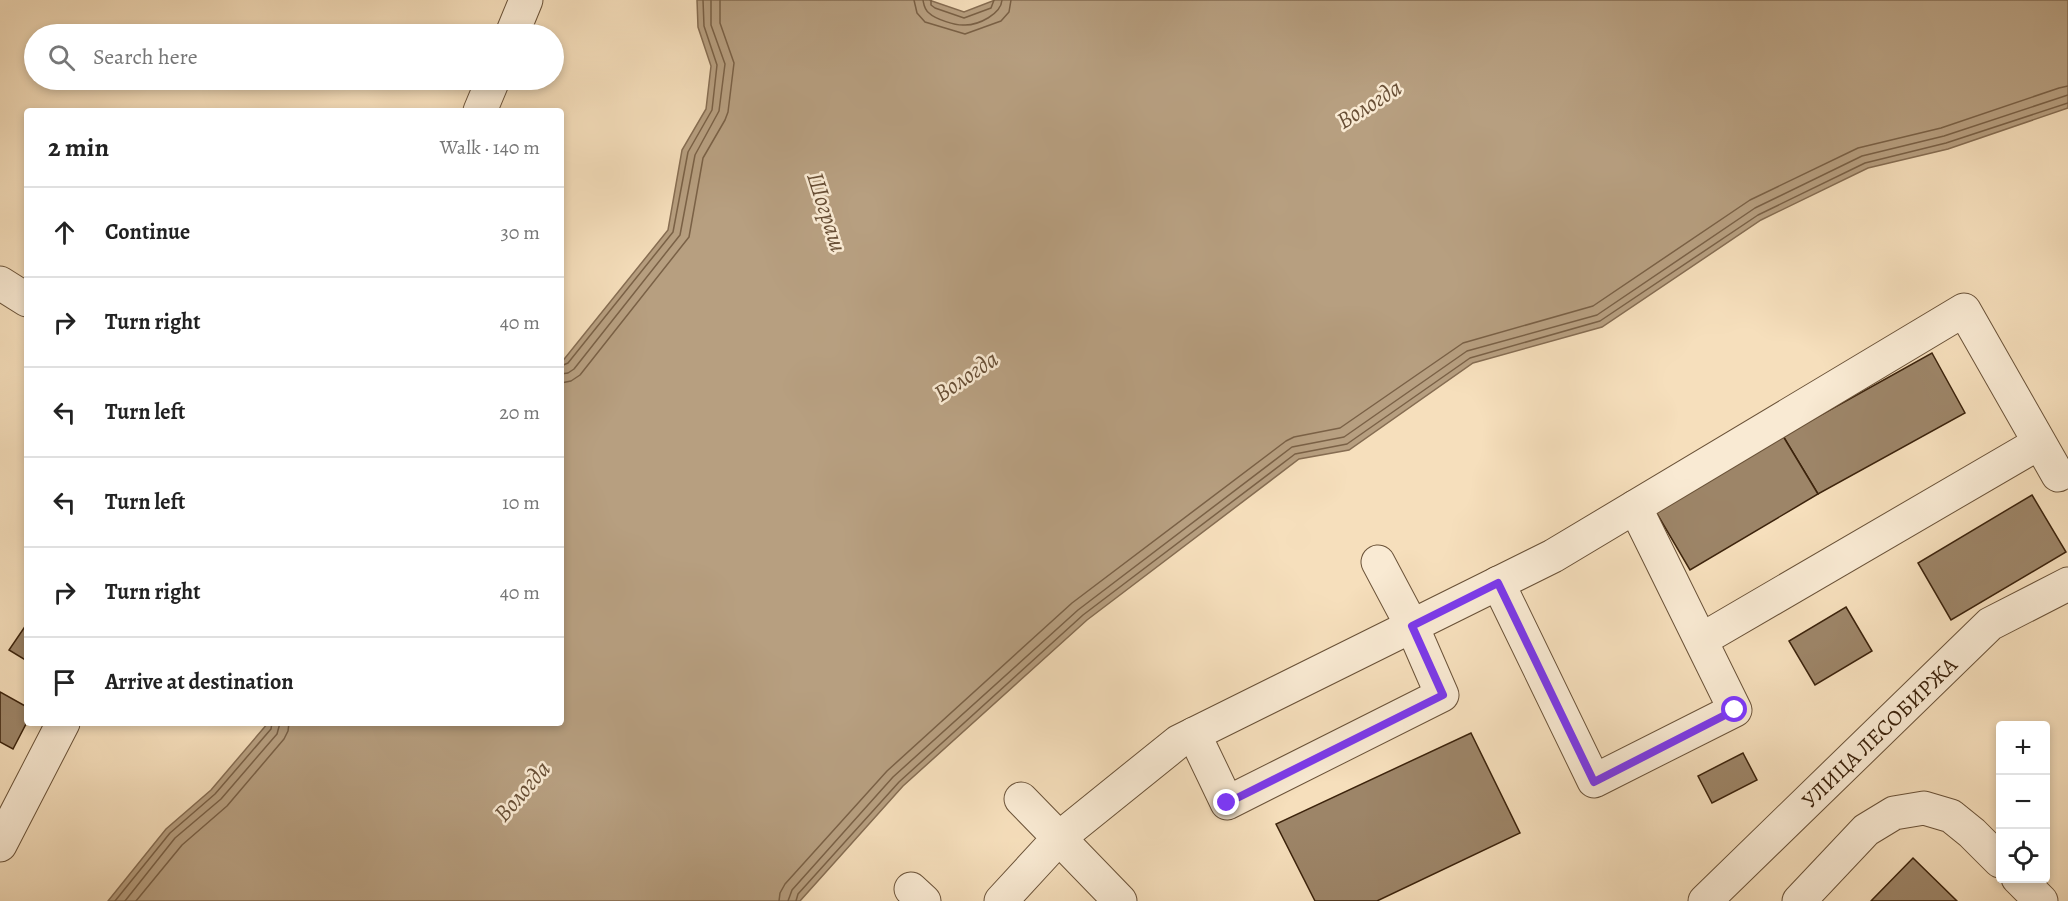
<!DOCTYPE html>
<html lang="en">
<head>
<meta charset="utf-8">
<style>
	:root { --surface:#fff; --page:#f6f6f6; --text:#222; --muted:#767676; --line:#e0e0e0 }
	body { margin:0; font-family:Alegreya,serif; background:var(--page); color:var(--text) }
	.controls { position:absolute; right:18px; bottom:18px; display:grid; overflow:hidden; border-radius:6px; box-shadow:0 3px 9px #0003 }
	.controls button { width:54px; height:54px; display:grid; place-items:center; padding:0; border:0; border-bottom:2px solid var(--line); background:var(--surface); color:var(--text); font:30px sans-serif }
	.stop { position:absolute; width:18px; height:18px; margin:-14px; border:4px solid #7c3aed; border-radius:50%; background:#fff }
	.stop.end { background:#7c3aed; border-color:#fff; box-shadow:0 2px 6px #0008 }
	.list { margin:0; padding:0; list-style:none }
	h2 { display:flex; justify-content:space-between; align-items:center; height:78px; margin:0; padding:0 24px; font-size:26px }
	h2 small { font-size:20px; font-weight:400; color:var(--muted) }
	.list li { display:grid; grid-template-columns:39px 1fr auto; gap:18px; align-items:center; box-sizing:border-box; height:90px; padding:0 24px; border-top:2px solid var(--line) }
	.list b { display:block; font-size:22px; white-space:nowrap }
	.list em { font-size:20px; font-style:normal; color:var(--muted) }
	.icon { flex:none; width:33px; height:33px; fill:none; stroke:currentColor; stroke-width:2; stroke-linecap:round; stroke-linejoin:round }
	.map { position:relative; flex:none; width:2068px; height:901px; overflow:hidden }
	.search { position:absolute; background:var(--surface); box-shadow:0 3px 9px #0003; left:24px; top:24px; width:540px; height:66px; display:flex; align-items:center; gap:15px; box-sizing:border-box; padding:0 21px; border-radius:33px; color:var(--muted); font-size:22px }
	.panel { position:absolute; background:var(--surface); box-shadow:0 3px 9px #0003; left:24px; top:108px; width:540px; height:618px; border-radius:6px }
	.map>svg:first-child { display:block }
</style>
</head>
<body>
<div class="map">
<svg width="2068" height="901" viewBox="0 0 2068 901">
	<rect width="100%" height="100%" fill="#f6dfbc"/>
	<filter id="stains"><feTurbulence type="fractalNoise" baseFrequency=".00333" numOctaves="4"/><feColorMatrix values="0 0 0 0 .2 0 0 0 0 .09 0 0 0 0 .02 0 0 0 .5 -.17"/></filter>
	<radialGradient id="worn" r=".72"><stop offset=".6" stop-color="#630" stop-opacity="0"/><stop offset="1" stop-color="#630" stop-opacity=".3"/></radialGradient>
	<!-- water -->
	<path fill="#b79f80" stroke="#866d52" stroke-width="1.5" d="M697,0H929L964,12L995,0H2068V108L1948,149L1868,168L1761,220L1602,327L1473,363L1349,450L1299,459L1087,620L903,786L800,901H108L166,829L211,790L268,723H561V363L668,230L682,150L706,109L711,66L698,27Z"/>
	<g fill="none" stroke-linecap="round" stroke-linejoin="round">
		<!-- shore -->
		<g stroke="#7a6146" stroke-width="1.5">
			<path d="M914,0L917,13L925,22L965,34L1001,21L1009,12L1011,0"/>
			<path d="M923,0C924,5 924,9 929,13C935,19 956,26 965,25C979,25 1001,14 1002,0"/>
			<path d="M931,0V5L935,8L964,18L991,8L994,0"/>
			<path d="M561,366L568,363L673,232L688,152L712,110L717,65L704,26L703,0"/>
			<path d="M561,374L568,373L574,369L680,235L695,155L719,111L725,64L711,25V0"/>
			<path d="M561,383L571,381L580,375L689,237L703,158L725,120L728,112L734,63L720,23V0"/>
			<path d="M115,901L170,833L215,794L271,729L272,723"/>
			<path d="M125,901L175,838L221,799L277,734L280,723"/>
			<path d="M136,901L182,845L227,806L284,739L288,731L289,723"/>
			<path d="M779,901L780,893L785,884L887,771L1072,603L1286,441L1294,437L1340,428L1463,343L1593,306L1750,200L1858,148L1941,128L2059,88L2068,86"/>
			<path d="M788,901L792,890L893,777L1078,610L1292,447L1344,437L1467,351L1597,315L1755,208L1862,156L1944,136L2068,95"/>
			<path d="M796,901L798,894L899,782L1083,615L1295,454L1347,444L1470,358L1600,321L1758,215L1865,163L1946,143L2068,103"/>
		</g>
	</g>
	<!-- building -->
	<g fill="#9d8568" stroke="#3c230c" stroke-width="1.5">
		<path d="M1932,353L1965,413L1818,494L1783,436Z"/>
		<path d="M1783,436L1818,494L1690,570L1656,512Z"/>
		<path d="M2032,495L2066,552L1951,620L1918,563Z"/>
		<path d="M1846,607L1872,651L1815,685L1789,641Z"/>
		<path d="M26,625H27V661L9,650Z"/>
		<path d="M0,692L27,707V722L13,749L0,742Z"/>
		<path d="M1471,733L1520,833L1377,901H1315L1276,824Z"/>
		<path d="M1743,753L1757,780L1712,803L1698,776Z"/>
		<path d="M1913,858L1957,901H1871Z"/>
	</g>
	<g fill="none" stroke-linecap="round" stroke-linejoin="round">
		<defs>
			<g id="minor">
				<path d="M512,34L526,0"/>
				<path d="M480,111L493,80"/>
				<path d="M0,283L27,300"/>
				<path d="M1498,583L1594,781L1735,710L1635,507"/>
				<path d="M1701,640L2039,443"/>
				<path d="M1194,734L1227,803L1442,695L1412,626L1378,562"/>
				<path d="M0,845L63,723"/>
				<path d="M2018,878L2041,901"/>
				<path d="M911,889L924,901"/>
				<path d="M1001,901L1059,838L1021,799"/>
				<path d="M1120,901L1059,838L1178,742L1553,556L1964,310L2058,475"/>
				<path d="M1705,901L1990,624L2068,584"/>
				<path d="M1799,901L1866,830L1894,813L1924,808L1951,816L1972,833L2000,861"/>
			</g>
		</defs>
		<!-- minor casing -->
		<use href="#minor" stroke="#6a5238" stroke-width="35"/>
		<!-- minor -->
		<use href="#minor" stroke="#f9ead3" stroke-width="33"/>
	</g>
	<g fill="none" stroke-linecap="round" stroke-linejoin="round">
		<!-- route -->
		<path stroke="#7c3aed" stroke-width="8" d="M1227,803L1443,695L1412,626L1498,583L1594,782L1735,710"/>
	</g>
	<g text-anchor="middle" stroke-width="5" stroke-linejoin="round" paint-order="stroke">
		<!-- street labels -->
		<g font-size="22" fill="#3c230c" stroke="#f9ead3">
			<text transform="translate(1879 732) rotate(-44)" y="8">УЛИЦА ЛЕСОБИРЖА</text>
		</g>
		<!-- water labels -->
		<g font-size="24" font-style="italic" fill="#674e35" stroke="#f9ead3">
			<text transform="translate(1369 104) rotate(-32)" y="8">Вологда</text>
			<text transform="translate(827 212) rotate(72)" y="8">Шограш</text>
			<text transform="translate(966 376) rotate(-34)" y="8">Вологда</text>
			<text transform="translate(522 791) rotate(-49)" y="8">Вологда</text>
		</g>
	</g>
	<rect width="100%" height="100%" filter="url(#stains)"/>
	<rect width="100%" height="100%" fill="url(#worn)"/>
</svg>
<div class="controls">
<button>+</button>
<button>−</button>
<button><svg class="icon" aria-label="locate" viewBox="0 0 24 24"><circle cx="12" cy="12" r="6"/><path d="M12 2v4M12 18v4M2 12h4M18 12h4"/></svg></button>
</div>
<div class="stop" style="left:1735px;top:710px"></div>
<div class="stop end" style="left:1227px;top:803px"></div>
<div class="search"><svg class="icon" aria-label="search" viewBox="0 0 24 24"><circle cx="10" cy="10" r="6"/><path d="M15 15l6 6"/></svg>Search here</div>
<section class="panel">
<h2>2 min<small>Walk · 140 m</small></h2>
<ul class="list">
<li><svg class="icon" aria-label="ahead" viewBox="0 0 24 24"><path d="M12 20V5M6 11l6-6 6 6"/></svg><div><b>Continue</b></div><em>30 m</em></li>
<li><svg class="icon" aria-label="right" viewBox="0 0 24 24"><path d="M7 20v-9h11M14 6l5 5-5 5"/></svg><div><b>Turn right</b></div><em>40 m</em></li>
<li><svg class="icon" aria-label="left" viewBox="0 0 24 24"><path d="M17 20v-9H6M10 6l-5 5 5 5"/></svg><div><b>Turn left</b></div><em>20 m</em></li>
<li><svg class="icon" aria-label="left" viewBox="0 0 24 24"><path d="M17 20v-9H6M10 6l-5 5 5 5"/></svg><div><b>Turn left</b></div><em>10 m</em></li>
<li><svg class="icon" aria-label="right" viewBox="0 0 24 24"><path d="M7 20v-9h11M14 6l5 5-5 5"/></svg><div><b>Turn right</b></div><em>40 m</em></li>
<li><svg class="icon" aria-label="arrive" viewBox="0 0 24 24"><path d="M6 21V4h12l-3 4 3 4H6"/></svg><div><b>Arrive at destination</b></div></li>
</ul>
</section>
</div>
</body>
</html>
